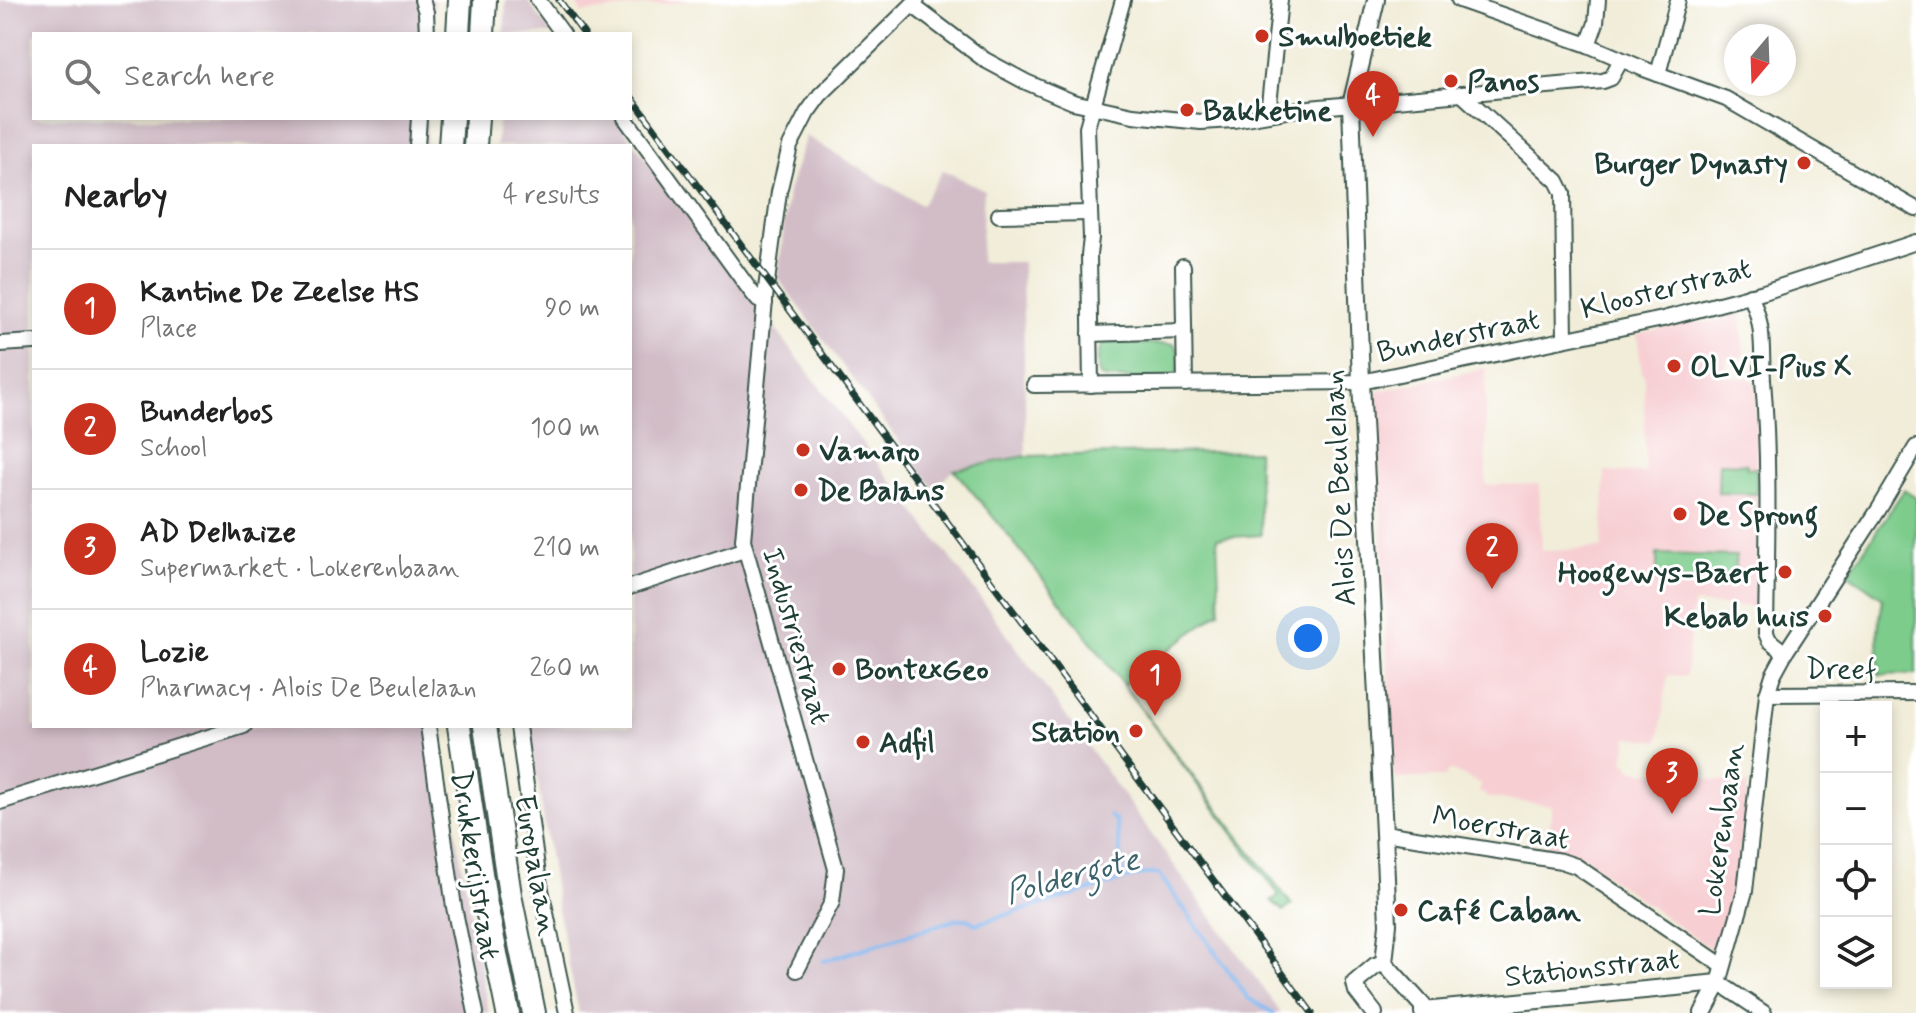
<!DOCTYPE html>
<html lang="en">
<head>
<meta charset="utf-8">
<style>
	:root { --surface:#fff; --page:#f2f2f2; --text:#222; --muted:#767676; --line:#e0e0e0; --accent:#c8321e }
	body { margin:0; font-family:Mynerve,sans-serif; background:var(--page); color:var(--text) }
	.controls { position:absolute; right:24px; bottom:24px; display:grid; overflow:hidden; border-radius:0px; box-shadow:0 4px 12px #0003 }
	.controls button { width:72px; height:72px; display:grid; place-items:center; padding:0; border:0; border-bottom:2px solid var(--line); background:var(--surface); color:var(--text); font:40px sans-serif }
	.compass { position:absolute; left:1724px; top:24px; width:72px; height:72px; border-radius:50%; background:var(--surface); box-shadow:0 4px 12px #0003; rotate:199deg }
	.you { position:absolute; left:1308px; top:638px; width:28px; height:28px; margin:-20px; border:6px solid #fff; border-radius:50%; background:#1a73e8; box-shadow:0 0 0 12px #1a73e833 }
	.badge { display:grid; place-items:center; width:52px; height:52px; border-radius:50%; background:var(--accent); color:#fff; font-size:26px; font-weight:700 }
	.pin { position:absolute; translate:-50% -66px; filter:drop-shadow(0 2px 4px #0008) }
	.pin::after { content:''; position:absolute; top:42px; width:28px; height:24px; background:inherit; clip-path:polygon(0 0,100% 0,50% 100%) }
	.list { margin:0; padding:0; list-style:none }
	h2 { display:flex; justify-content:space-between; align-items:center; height:104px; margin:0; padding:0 32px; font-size:34px }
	h2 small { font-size:26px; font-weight:400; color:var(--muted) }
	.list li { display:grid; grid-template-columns:52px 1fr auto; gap:24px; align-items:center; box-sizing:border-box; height:120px; padding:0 32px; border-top:2px solid var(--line) }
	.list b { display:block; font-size:30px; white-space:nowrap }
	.list p { margin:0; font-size:26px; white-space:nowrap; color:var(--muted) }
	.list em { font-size:26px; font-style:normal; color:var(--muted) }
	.icon { flex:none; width:44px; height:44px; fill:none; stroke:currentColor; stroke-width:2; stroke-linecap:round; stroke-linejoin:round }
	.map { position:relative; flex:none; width:1916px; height:1013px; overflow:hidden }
	.search { position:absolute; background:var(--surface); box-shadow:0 4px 12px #0003; left:32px; top:32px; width:600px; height:88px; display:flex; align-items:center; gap:20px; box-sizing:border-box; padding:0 28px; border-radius:0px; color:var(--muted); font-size:30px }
	.panel { position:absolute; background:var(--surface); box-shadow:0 4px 12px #0003; left:32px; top:144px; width:600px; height:584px; border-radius:0px }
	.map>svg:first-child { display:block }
</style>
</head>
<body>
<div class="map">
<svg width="1916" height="1013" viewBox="0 0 1916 1013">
	<rect width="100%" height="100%" fill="#fff"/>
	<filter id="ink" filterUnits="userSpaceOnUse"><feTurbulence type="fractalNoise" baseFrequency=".0125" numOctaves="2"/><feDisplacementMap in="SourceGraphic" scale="16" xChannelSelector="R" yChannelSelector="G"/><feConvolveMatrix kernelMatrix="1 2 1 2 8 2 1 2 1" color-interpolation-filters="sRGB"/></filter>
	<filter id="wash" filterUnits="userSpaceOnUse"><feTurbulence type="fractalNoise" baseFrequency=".006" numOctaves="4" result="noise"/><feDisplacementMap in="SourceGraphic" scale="32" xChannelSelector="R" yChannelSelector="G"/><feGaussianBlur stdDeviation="1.8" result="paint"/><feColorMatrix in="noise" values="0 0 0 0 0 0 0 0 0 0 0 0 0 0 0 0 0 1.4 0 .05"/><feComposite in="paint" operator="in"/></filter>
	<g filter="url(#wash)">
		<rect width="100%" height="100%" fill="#f1edd9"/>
		<!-- built -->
		<g fill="#f7cfd3">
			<path d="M573,0H698L582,13Z"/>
			<path d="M1729,314H1741L1744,357H1727L1726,377L1748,378L1756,384L1757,607L1693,604L1686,676L1668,675L1659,741L1628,737L1624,761L1634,770L1748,784L1733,905L1721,949L1713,951L1606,875L1588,858L1546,852L1552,806L1485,797V794L1479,792L1481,784L1452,771H1448L1445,777L1393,779L1376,395L1379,391L1486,368V485L1539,484L1542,551L1602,548L1605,472L1645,473L1644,374L1642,373L1637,334L1666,327H1678V323L1720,322L1722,318H1729Z"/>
		</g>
		<!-- industrial -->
		<g fill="#d2bdc7">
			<path d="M0,0H434L432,34H34V118H427L426,146H34V726H438L446,780L489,1013H0Z"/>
			<path d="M506,0H527L552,34H504Z"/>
			<path d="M498,118H615L976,592L1281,1013H579L559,917L529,726H630V146H496Z"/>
			<path d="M806,136L921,205L943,170L984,190L980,262H1022L1026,456L954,470L935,488L931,485L778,278L788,192Z"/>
		</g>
		<!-- green -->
		<g fill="#7dcc8c" stroke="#4e8460" stroke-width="2">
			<path d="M1109,343L1174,344C1182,352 1181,366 1176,375L1169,378L1108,379L1101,377C1096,368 1097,355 1102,345Z"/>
			<path d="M1257,451L1261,535L1217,538L1220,611L1123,685L1292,905L1284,911L1271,901L1279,895C1172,752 1070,606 954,470L1026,456Z"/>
			<path d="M1719,463L1747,464V468H1756L1757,494L1718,493Z"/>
			<path d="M1904,490L1916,498V674L1879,675L1878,631L1883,598L1848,574Z"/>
			<path d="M1657,554L1736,556V583L1657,581Z"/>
		</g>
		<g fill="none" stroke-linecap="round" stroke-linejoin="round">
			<!-- stream -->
			<g stroke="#7fb8f0" stroke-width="4">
				<path d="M1110,816L1116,821L1124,880"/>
				<path d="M824,961L958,919H967L976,924L1143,874H1159L1248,998L1273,1013"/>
			</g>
		</g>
	</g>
	<g filter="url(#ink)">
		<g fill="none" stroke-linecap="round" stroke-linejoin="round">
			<defs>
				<g id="minor">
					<path d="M422,0L426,12L427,34"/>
					<path d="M538,0L563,34"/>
					<path d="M1459,0L1588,45L1644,69L1726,99L1916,209"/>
					<path d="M912,5L985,60L1026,82L1073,102L1133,115L1201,122L1234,120L1298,109L1603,81L1611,78L1621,60"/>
					<path d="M1588,45L1596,23L1598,0"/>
					<path d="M1658,74L1678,0"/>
					<path d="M1462,94L1557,181L1563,193L1565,339"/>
					<path d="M1268,114L1280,0"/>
					<path d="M625,118L750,290L758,300L765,303"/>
					<path d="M417,146L419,118"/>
					<path d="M999,215L1090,213"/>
					<path d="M1183,266L1185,384"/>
					<path d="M1750,295C1765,327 1761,347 1763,380C1770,464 1767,548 1766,633L1769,640L1785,653"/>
					<path d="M1090,334L1183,331"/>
					<path d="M0,344L34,342"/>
					<path d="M1034,385L1361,382L1663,319L1764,292L1916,242"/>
					<path d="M1091,385L1089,255L1091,238L1087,127L1123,0"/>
					<path d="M630,587L744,550"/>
					<path d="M1767,694L1916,693"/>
					<path d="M428,726L454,907L476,1013"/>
					<path d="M518,726L538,875L567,1013"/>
					<path d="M0,802L244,726"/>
					<path d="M1384,833L1561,861L1576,866L1723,966"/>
					<path d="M797,970L832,902L836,869L743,540L766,289L779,192L790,146L807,113L820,95L917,0"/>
					<path d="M1764,1013L1719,983L1745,891L1767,694L1773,675L1785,653L1879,509L1916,447"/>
				</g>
				<g id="tertiary">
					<path d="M1376,0L1351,105L1361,382L1384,833L1388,924L1384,963"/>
					<path d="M1384,963L1423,1006V1013"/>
					<path d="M1423,1011L1719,983"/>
					<path d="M1374,1013L1357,991L1355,983L1375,966L1384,963"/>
					<path d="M1703,1013L1719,983"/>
				</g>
				<g id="trunk">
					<path d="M458,34L460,0"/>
					<path d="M483,34L485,0"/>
					<path d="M450,146L452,118"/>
					<path d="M475,146L477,118"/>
					<path d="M459,726L485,900L508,1013"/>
					<path d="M485,726L510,895L534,1013"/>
				</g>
			</defs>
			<!-- minor casing -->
			<use href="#minor" stroke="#3e574d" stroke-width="18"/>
			<!-- tertiary casing -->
			<use href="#tertiary" stroke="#3e574d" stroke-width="20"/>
			<!-- trunk casing -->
			<use href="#trunk" stroke="#3e574d" stroke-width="26"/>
			<!-- minor -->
			<use href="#minor" stroke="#fff" stroke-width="14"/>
			<!-- tertiary -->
			<use href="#tertiary" stroke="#fff" stroke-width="16"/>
			<!-- trunk -->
			<use href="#trunk" stroke="#fff" stroke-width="22"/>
			<defs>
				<g id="rail">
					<path d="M559,0L584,34"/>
					<path d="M630,95L1312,1013"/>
				</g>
			</defs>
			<!-- rail casing -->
			<use href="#rail" stroke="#1f3d34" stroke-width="7"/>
			<!-- rail -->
			<use href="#rail" stroke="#fff" stroke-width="4" stroke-dasharray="12" stroke-linecap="butt"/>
		</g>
	</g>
	<!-- markers -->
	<g fill="#c8321e" stroke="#fff" stroke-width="3">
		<circle cx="1262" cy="36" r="8"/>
		<circle cx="1451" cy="81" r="8"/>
		<circle cx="1187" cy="110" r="8"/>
		<circle cx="1804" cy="163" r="8"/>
		<circle cx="1674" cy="366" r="8"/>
		<circle cx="803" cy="450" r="8"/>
		<circle cx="801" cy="490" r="8"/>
		<circle cx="1680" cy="514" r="8"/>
		<circle cx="1785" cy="572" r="8"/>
		<circle cx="1825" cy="616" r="8"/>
		<circle cx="839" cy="669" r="8"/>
		<circle cx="1136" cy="731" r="8"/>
		<circle cx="863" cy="742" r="8"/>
		<circle cx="1401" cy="910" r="8"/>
	</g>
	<g text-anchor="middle" stroke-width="6" stroke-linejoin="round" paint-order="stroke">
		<!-- poi labels -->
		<g font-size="30" font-weight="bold" fill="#1f3d34" stroke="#fff" text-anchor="start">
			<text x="1278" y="46">Smulboetiek</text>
			<text x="1467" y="91">Panos</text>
			<text x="1203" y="120">Bakketine</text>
			<text x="1788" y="173" text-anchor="end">Burger Dynasty</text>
			<text x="1690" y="376">OLVI-Pius X</text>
			<text x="819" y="460">Vamaro</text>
			<text x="817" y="500">De Balans</text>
			<text x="1696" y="524">De Sprong</text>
			<text x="1769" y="582" text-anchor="end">Hoogewys-Baert</text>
			<text x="1809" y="626" text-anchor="end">Kebab huis</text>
			<text x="855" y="679">BontexGeo</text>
			<text x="1120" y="741" text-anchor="end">Station</text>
			<text x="879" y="752">Adfil</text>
			<text x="1417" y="920">Café Caban</text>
		</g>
		<!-- street labels -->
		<g font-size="30" fill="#1f3d34" stroke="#fff">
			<text transform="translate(1666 288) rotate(-14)" y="10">Kloosterstraat</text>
			<text transform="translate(1458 335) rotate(-12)" y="10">Bunderstraat</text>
			<text transform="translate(1339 488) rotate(-93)" y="10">Alois De Beulelaan</text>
			<text transform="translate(797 636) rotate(74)" y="10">Industriestraat</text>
			<text x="1841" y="678">Dreef</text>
			<text transform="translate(1501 827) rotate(10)" y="10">Moerstraat</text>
			<text transform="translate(1721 829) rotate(-82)" y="10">Lokerenbaan</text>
			<text transform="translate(476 865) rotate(81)" y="10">Drukkerijstraat</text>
			<text transform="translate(537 865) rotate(80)" y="10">Europalaan</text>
			<text transform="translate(1592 967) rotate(-6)" y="10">Stationsstraat</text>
		</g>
		<!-- water labels -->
		<g font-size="32" font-style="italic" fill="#3c626c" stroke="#fff">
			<text transform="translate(1072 875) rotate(-15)" y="11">Poldergote</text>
		</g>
	</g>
</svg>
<div class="controls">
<button>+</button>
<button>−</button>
<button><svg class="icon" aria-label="locate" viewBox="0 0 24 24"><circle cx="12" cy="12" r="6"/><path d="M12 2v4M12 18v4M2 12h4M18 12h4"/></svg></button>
<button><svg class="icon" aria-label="layers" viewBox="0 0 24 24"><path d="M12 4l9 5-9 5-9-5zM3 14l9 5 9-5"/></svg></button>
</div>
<svg class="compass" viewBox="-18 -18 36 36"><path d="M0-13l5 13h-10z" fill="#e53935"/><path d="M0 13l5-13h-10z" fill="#767676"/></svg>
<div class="you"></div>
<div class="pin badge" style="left:1155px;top:716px">1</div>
<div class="pin badge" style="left:1492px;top:589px">2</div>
<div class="pin badge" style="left:1672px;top:814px">3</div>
<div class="pin badge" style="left:1373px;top:137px">4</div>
<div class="search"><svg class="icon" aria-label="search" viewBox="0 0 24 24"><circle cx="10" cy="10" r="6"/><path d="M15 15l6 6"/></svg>Search here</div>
<section class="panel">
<h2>Nearby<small>4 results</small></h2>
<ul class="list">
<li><span class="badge">1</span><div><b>Kantine De Zeelse HS</b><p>Place</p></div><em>90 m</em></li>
<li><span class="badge">2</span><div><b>Bunderbos</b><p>School</p></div><em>100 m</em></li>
<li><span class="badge">3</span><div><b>AD Delhaize</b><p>Supermarket · Lokerenbaan</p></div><em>210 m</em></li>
<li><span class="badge">4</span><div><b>Lozie</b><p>Pharmacy · Alois De Beulelaan</p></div><em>260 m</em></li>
</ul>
</section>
</div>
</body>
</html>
